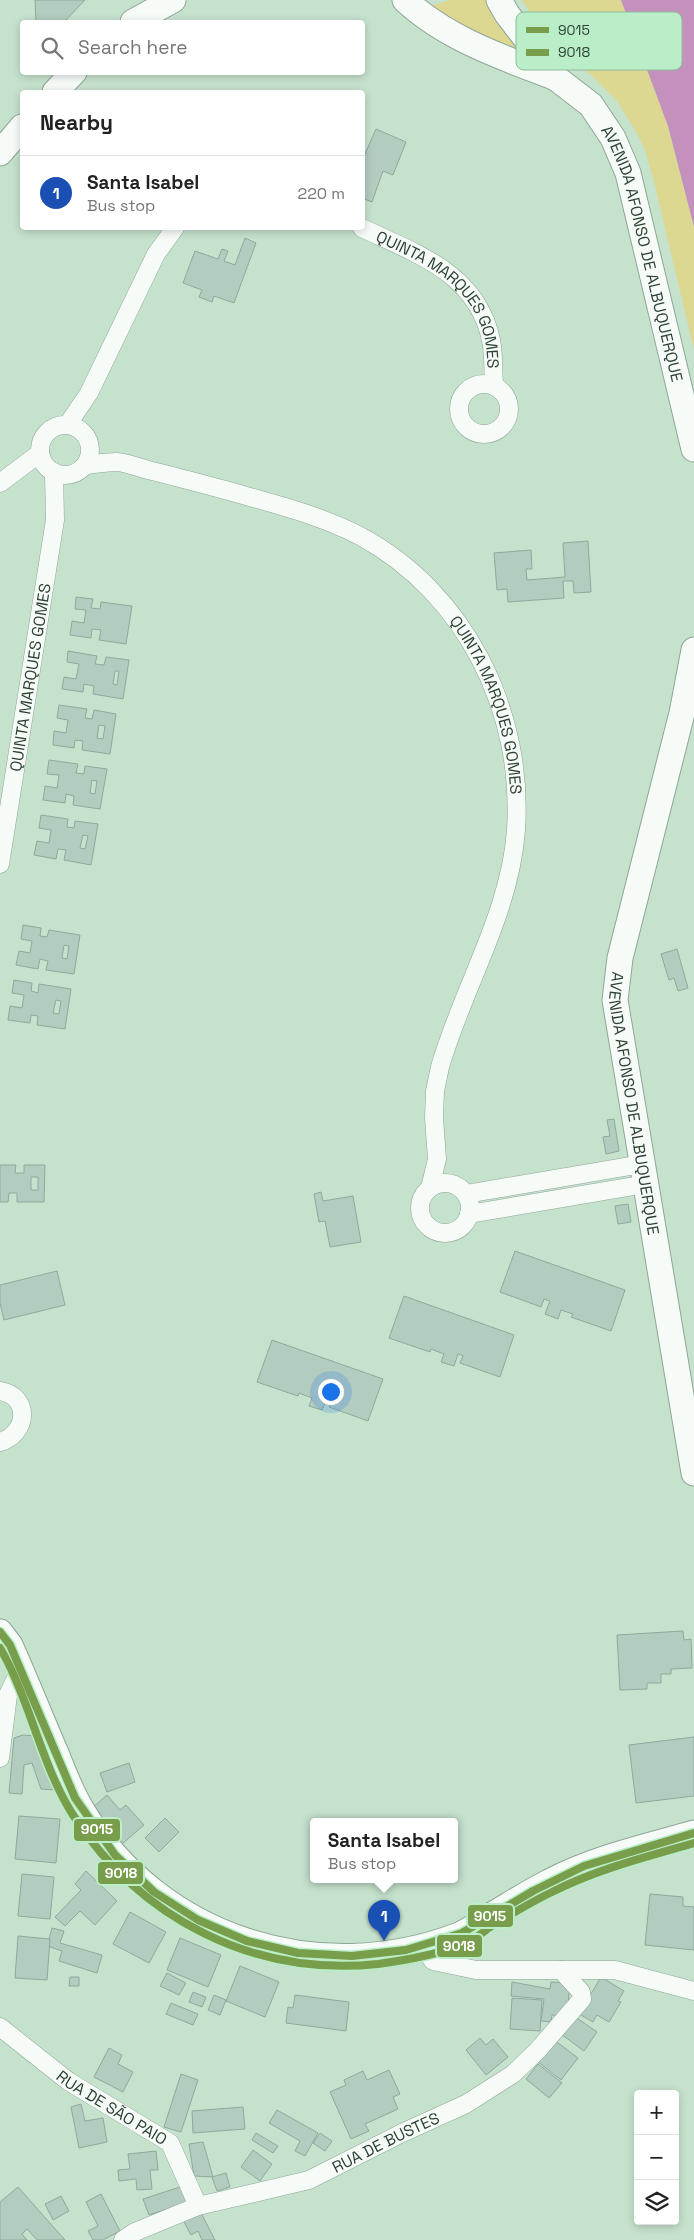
<!DOCTYPE html>
<html lang="en">
<head>
<meta charset="utf-8">
<style>
	:root { --surface:#fff; --page:#f6f6f6; --text:#222; --muted:#767676; --line:#e0e0e0; --accent:#0b8043 }
	body { margin:0; font-family:"Space Grotesk",sans-serif; background:var(--page); color:var(--text) }
	.controls { position:absolute; right:15px; bottom:15px; display:grid; overflow:hidden; border-radius:5px; box-shadow:0 2px 8px #0003 }
	.controls button { width:45px; height:45px; display:grid; place-items:center; padding:0; border:0; border-bottom:1px solid var(--line); background:var(--surface); color:var(--text); font:25px sans-serif }
	.you { position:absolute; left:330px; top:1391px; width:18px; height:18px; margin:-12px; border:4px solid #fff; border-radius:50%; background:#1a73e8; box-shadow:0 0 0 8px #1a73e833 }
	.badge { display:grid; place-items:center; width:32px; height:32px; border-radius:50%; background:var(--accent); color:#fff; font-size:16px; font-weight:700 }
	.pin { position:absolute; translate:-50% -41px; filter:drop-shadow(0 1px 2px #0008) }
	.pin::after { content:''; position:absolute; top:26px; width:18px; height:15px; background:inherit; clip-path:polygon(0 0,100% 0,50% 100%) }
	.popup { position:absolute; left:310px; top:1818px; width:148px; height:65px; box-sizing:border-box; display:grid; place-content:center; border-radius:5px; background:var(--surface); filter:drop-shadow(0 1px 4px #0005); font-size:16px; white-space:nowrap; color:var(--muted) }
	.popup b { font-size:19px; color:var(--text) }
	.popup::after { content:''; position:absolute; left:50%; top:100%; margin-left:-10px; border:10px solid transparent; border-top-color:var(--surface) }
	.list { margin:0; padding:0; list-style:none }
	h2 { display:flex; justify-content:space-between; align-items:center; height:65px; margin:0; padding:0 20px; font-size:21px }
	h2 small { font-size:16px; font-weight:400; color:var(--muted) }
	.list li { display:grid; grid-template-columns:32px 1fr auto; gap:15px; align-items:center; box-sizing:border-box; height:75px; padding:0 20px; border-top:1px solid var(--line) }
	.list b { display:block; font-size:19px; white-space:nowrap }
	.list p { margin:0; font-size:16px; white-space:nowrap; color:var(--muted) }
	.list em { font-size:16px; font-style:normal; color:var(--muted) }
	.icon { flex:none; width:28px; height:28px; fill:none; stroke:currentColor; stroke-width:2; stroke-linecap:round; stroke-linejoin:round }
	.map { position:relative; flex:none; width:694px; height:2240px; overflow:hidden }
	.search { position:absolute; background:var(--surface); box-shadow:0 2px 8px #0003; left:20px; top:20px; width:345px; height:55px; display:flex; align-items:center; gap:12px; box-sizing:border-box; padding:0 18px; border-radius:5px; color:var(--muted); font-size:19px }
	.panel { position:absolute; background:var(--surface); box-shadow:0 2px 8px #0003; left:20px; top:90px; width:345px; height:140px; border-radius:5px }
	.map>svg:first-child { display:block }
</style>
</head>
<body>
<div class="map">
<svg width="694" height="2240" viewBox="0 0 694 2240">
	<rect width="100%" height="100%" fill="#c5e2cd"/>
	<!-- green -->
	<g fill="#dcd891">
		<path d="M449,0H494L529,60L425,8Z"/>
		<path d="M522,0H621L668,126L694,227V350L654,182L645,150L637,134L617,101L592,76L549,40Z"/>
	</g>
	<!-- water -->
	<path fill="#c490bc" d="M621,0H694V227L668,126Z"/>
	<!-- building -->
	<g fill="#b2ccbf" stroke="#8fa99c" fill-rule="evenodd">
		<path d="M35,0H85L64,22H36Z"/>
		<path d="M376,129L406,142L393,175L383,171L372,202L362,198V161Z"/>
		<path d="M245,238L256,243L234,303L214,296L212,302L199,297L202,290L183,283L195,251L218,259L222,249L228,251L224,261L235,265Z"/>
		<path d="M588,541L591,592L574,593L573,581H563L564,598L508,602L507,589L497,590L494,553L531,550L532,569H526L527,580L565,577L563,543Z"/>
		<path d="M76,597L93,599L91,608L100,609L101,602L132,606L126,644L99,640L101,630L92,629L91,638L70,635L72,621L84,623L86,610L75,609Z"/>
		<path d="M68,651L97,656L95,664L104,665L106,657L129,660L123,699L93,694L94,686L84,684L83,692L62,689L64,677L76,679L79,664L67,662ZM115,671H119L117,685L113,684Z"/>
		<path d="M59,705L87,709L85,718L92,719L94,710L116,714L110,754L82,750L83,741L75,740L74,748L53,745L54,731L66,733L68,720L57,718ZM99,725L105,726L103,739L97,738Z"/>
		<path d="M49,760L78,764L76,773L84,774L85,766L107,769L100,809L73,805L74,796L66,794L65,803L43,800L45,786L57,788L59,775L47,774ZM92,780L97,781L95,794L90,793Z"/>
		<path d="M41,815L68,819L67,827L74,828L75,821L98,824L91,865L64,860L66,850L58,849L56,859L34,855L37,841L49,843L51,830L39,828ZM83,835L88,836L85,849L80,848Z"/>
		<path d="M23,925L41,928L40,936L47,937L49,930L80,935L74,974L46,970L48,961L40,959L38,969L16,965L19,951L30,953L32,941L21,939ZM64,945L69,946L67,959L62,958Z"/>
		<path d="M677,949L688,988L678,991L674,978L669,980L661,954Z"/>
		<path d="M14,980L32,983L31,991L38,993L39,984L71,989L65,1029L37,1025L38,1016L31,1015L30,1023L8,1020L10,1006L22,1008L24,995L12,993ZM56,1000L61,1001L59,1014L53,1013Z"/>
		<path d="M614,1119L619,1151L606,1154L603,1137L610,1136L607,1120Z"/>
		<path d="M0,1165H16L15,1173H24V1165H45L44,1202H17V1193H9L8,1202H0ZM31,1177H38V1190H31Z"/>
		<path d="M321,1192L323,1201L353,1196L361,1242L330,1247L325,1221L319,1222L314,1194Z"/>
		<path d="M628,1204L631,1222L618,1224L615,1206Z"/>
		<path d="M515,1251L625,1290L611,1331L571,1317L573,1314L561,1310L558,1319L545,1314L550,1301L544,1299L541,1307L500,1292Z"/>
		<path d="M57,1271L65,1305L4,1320L0,1303V1285Z"/>
		<path d="M404,1296L514,1335L500,1377L460,1363L463,1356L458,1354L454,1366L441,1362L444,1354L431,1349L430,1352L389,1338Z"/>
		<path d="M272,1340L383,1379L368,1421L329,1407L331,1400L327,1398L322,1410L309,1406L312,1398L299,1393L298,1396L257,1382Z"/>
		<path d="M683,1631L684,1640L691,1639L692,1668L671,1669V1674H661V1683H647V1689L620,1690L617,1635Z"/>
		<path d="M23,1735L35,1736L55,1790L41,1789L32,1763L24,1765L22,1794L9,1793L14,1738Z"/>
		<path d="M694,1737V1796L636,1803L629,1745Z"/>
		<path d="M129,1763L135,1782L107,1792L100,1773Z"/>
		<path d="M107,1795L120,1810L126,1805L144,1825L122,1844L91,1809Z"/>
		<path d="M19,1816L60,1819L56,1863L15,1859Z"/>
		<path d="M165,1818L179,1832L159,1852L145,1838Z"/>
		<path d="M86,1871L117,1901L95,1925L80,1911L65,1926L55,1917L81,1890L75,1884Z"/>
		<path d="M22,1874L54,1877L50,1919L18,1916Z"/>
		<path d="M650,1894L683,1897V1906L694,1907V1950L645,1945Z"/>
		<path d="M130,1912L166,1932L149,1963L113,1944Z"/>
		<path d="M52,1928L64,1931L60,1943L102,1955L97,1973L59,1961L62,1951L47,1946Z"/>
		<path d="M18,1936L50,1939L47,1980L15,1978Z"/>
		<path d="M180,1938L221,1955L208,1987L167,1970Z"/>
		<path d="M240,1966L279,1982L265,2017L226,2001Z"/>
		<path d="M167,1973L186,1983L179,1995L160,1986Z"/>
		<path d="M70,1977H79V1986H69Z"/>
		<path d="M601,1977L624,1991L618,2001L621,2002L609,2022L597,2015L593,2022L579,2014Z"/>
		<path d="M512,1982L550,1989L551,1982L570,1983L567,2016L552,2015L551,2022L541,2021L544,1999L511,1996Z"/>
		<path d="M193,1992L206,1997L202,2007L189,2002Z"/>
		<path d="M214,1995L226,2000L220,2015L208,2010Z"/>
		<path d="M295,1995L349,2002L346,2031L286,2023L288,2007L293,2008Z"/>
		<path d="M512,1998L542,2000L540,2031L510,2029Z"/>
		<path d="M171,2003L198,2014L193,2025L166,2014Z"/>
		<path d="M574,2016L597,2032L584,2051L561,2034Z"/>
		<path d="M480,2038L486,2045L493,2039L508,2057L486,2075L466,2050Z"/>
		<path d="M553,2039L578,2058L561,2080L537,2061Z"/>
		<path d="M109,2048L122,2055L118,2064L133,2072L123,2092L94,2077Z"/>
		<path d="M538,2064L562,2083L549,2098L526,2079Z"/>
		<path d="M389,2070L400,2094L393,2097L398,2109L365,2124L369,2131L351,2139L330,2092L346,2085L344,2080L363,2071L367,2080Z"/>
		<path d="M181,2074L198,2080L181,2132L164,2127Z"/>
		<path d="M81,2104L85,2121L103,2118L107,2142L79,2148L71,2107Z"/>
		<path d="M243,2107L245,2129L193,2133L192,2111Z"/>
		<path d="M277,2110L318,2133L305,2156L295,2151L300,2141L269,2123Z"/>
		<path d="M256,2133L278,2146L273,2153L252,2140Z"/>
		<path d="M320,2133L332,2141L325,2151L313,2143Z"/>
		<path d="M203,2142L213,2177L194,2176L189,2144Z"/>
		<path d="M253,2150L272,2164L260,2181L241,2167Z"/>
		<path d="M156,2151L158,2170H150L152,2189L137,2190L136,2179L119,2181L118,2170L130,2169L128,2154Z"/>
		<path d="M226,2173L230,2187L217,2191L212,2177Z"/>
		<path d="M186,2185L191,2201L149,2215L143,2199Z"/>
		<path d="M18,2187L65,2240H37L27,2229L22,2234L27,2240H0V2202Z"/>
		<path d="M101,2194L120,2231L103,2240H93L88,2231L98,2226L86,2202Z"/>
		<path d="M61,2196L69,2211L53,2220L45,2204Z"/>
		<path d="M199,2209L215,2240H202L198,2231L191,2235L182,2218Z"/>
	</g>
	<g fill="none" stroke-linecap="round" stroke-linejoin="round">
		<defs>
			<g id="street">
				<path id="s1" d="M362,228C417,254 477,273 491,340C494,355 493,371 494,386"/>
				<circle cx="484" cy="409" r="25"/>
				<path d="M68,424L89,393L156,254L175,228"/>
				<circle cx="65" cy="450" r="25"/>
				<path id="s2" d="M86,465C96,464 107,462 117,462C127,463 138,467 148,470C173,476 199,483 225,490C271,503 317,514 360,536C466,593 524,712 516,830C510,914 463,987 440,1067L435,1091L434,1118L437,1159L430,1188"/>
				<path d="M0,483L40,453"/>
				<path id="s3" d="M0,864L55,520L54,472"/>
				<circle cx="445" cy="1208" r="25"/>
				<path d="M466,1194L642,1164"/>
				<path d="M469,1214L646,1184"/>
				<path d="M0,1391C31,1396 28,1434 0,1442"/>
				<path d="M0,1758L8,1695L20,1670"/>
				<path d="M423,1946L433,1961L476,1970H615L694,1991"/>
				<path id="s4" d="M0,2027L68,2081L170,2143L198,2206"/>
				<path id="s5" d="M123,2240L135,2232L198,2206L309,2180L402,2133L466,2104L513,2074L537,2051L582,1999L581,1992L561,1970"/>
			</g>
			<g id="secondary">
				<path d="M405,0C447,39 504,58 556,78"/>
				<path id="s6" d="M499,0L507,14L556,78L591,105L613,138L628,173L694,449"/>
				<path d="M133,22L173,0"/>
				<path d="M55,92L74,72"/>
				<path d="M0,153L22,127"/>
				<path id="s7" d="M694,650L682,713L620,958L615,1000L694,1473"/>
				<path d="M0,1632L10,1645C27,1683 42,1721 58,1758C65,1776 72,1794 82,1810C159,1939 319,1989 459,1935C468,1931 477,1925 485,1919C506,1907 527,1893 549,1882C594,1858 645,1847 694,1833"/>
			</g>
		</defs>
		<!-- street casing -->
		<use href="#street" stroke="#8fa696" stroke-width="19"/>
		<!-- secondary casing -->
		<use href="#secondary" stroke="#8fa696" stroke-width="27"/>
		<!-- street -->
		<use href="#street" stroke="#f6fbf8" stroke-width="18"/>
		<!-- secondary -->
		<use href="#secondary" stroke="#f6fbf8" stroke-width="25"/>
		<defs>
			<path id="bus-1" d="M0,1632L10,1645L75,1798L115,1855L154,1892L198,1920L247,1941L298,1953L352,1956L406,1950L462,1933L533,1891L584,1866L694,1833"/>
			<path id="bus-2" d="M0,1648C30,1699 41,1765 73,1815C140,1919 254,1977 378,1964C407,1960 437,1955 464,1944C474,1940 482,1933 490,1927C510,1915 531,1902 552,1892C597,1869 646,1857 694,1843"/>
		</defs>
		<!-- bus-1 casing -->
		<use href="#bus-1" stroke="#b9eec8" stroke-width="11"/>
		<!-- bus-2 casing -->
		<use href="#bus-2" stroke="#b9eec8" stroke-width="11"/>
		<!-- bus-1 -->
		<use href="#bus-1" stroke="#789d4b" stroke-width="8"/>
		<!-- bus-2 -->
		<use href="#bus-2" stroke="#789d4b" stroke-width="8"/>
	</g>
	<g text-anchor="middle" stroke-width="4" stroke-linejoin="round" paint-order="stroke">
		<!-- street labels -->
		<g font-size="16" fill="#2d4233" stroke="#b9eec8">
			<text dy="6" stroke="none"><textPath href="#s6" startOffset="300">AVENIDA AFONSO DE ALBUQUERQUE</textPath></text>
			<text dy="6" stroke="none"><textPath href="#s1" startOffset="112">QUINTA MARQUES GOMES</textPath></text>
			<text dy="6" stroke="none"><textPath href="#s3" startOffset="189">QUINTA MARQUES GOMES</textPath></text>
			<text dy="6" stroke="none"><textPath href="#s2" startOffset="506">QUINTA MARQUES GOMES</textPath></text>
			<text dy="6" stroke="none"><textPath href="#s7" startOffset="464">AVENIDA AFONSO DE ALBUQUERQUE</textPath></text>
			<text dy="6" stroke="none"><textPath href="#s4" startOffset="138">RUA DE SÃO PAIO</textPath></text>
			<text dy="6" stroke="none"><textPath href="#s5" startOffset="282">RUA DE BUSTES</textPath></text>
		</g>
	</g>
	<!-- legend -->
	<rect x="516" y="12" width="166" height="58" rx="8" fill="#b9eec8" stroke="#8fba9b" stroke-width="1"/>
	<rect x="526" y="27" width="23" height="6" fill="#789d4b"/>
	<rect x="526" y="49" width="23" height="7" fill="#789d4b"/>
	<g font-size="14" fill="#2d4233">
		<text x="558" y="35">9015</text>
		<text x="558" y="57">9018</text>
	</g>
	<g stroke="#b9eec8" stroke-width="2">
		<rect x="73" y="1818" width="48" height="24" rx="5" fill="#789d4b"/>
		<rect x="97" y="1861" width="47" height="24" rx="5" fill="#789d4b"/>
		<rect x="467" y="1904" width="47" height="24" rx="5" fill="#789d4b"/>
		<rect x="436" y="1934" width="47" height="24" rx="5" fill="#789d4b"/>
	</g>
	<g font-size="14" text-anchor="middle" font-weight="bold" fill="#fff">
		<text x="97" y="1834">9015</text>
		<text x="121" y="1878">9018</text>
		<text x="490" y="1921">9015</text>
		<text x="459" y="1951">9018</text>
	</g>
</svg>
<div class="controls">
<button>+</button>
<button>−</button>
<button><svg class="icon" aria-label="layers" viewBox="0 0 24 24"><path d="M12 4l9 5-9 5-9-5zM3 14l9 5 9-5"/></svg></button>
</div>
<div class="you"></div>
<div class="pin badge" style="left:384px;top:1941px;background:#1a4fb4">1</div>
<div class="popup"><b>Santa Isabel</b>Bus stop</div>
<div class="search"><svg class="icon" aria-label="search" viewBox="0 0 24 24"><circle cx="10" cy="10" r="6"/><path d="M15 15l6 6"/></svg>Search here</div>
<section class="panel">
<h2>Nearby<small></small></h2>
<ul class="list">
<li><span class="badge" style="background:#1a4fb4">1</span><div><b>Santa Isabel</b><p>Bus stop</p></div><em>220 m</em></li>
</ul>
</section>
</div>
</body>
</html>
